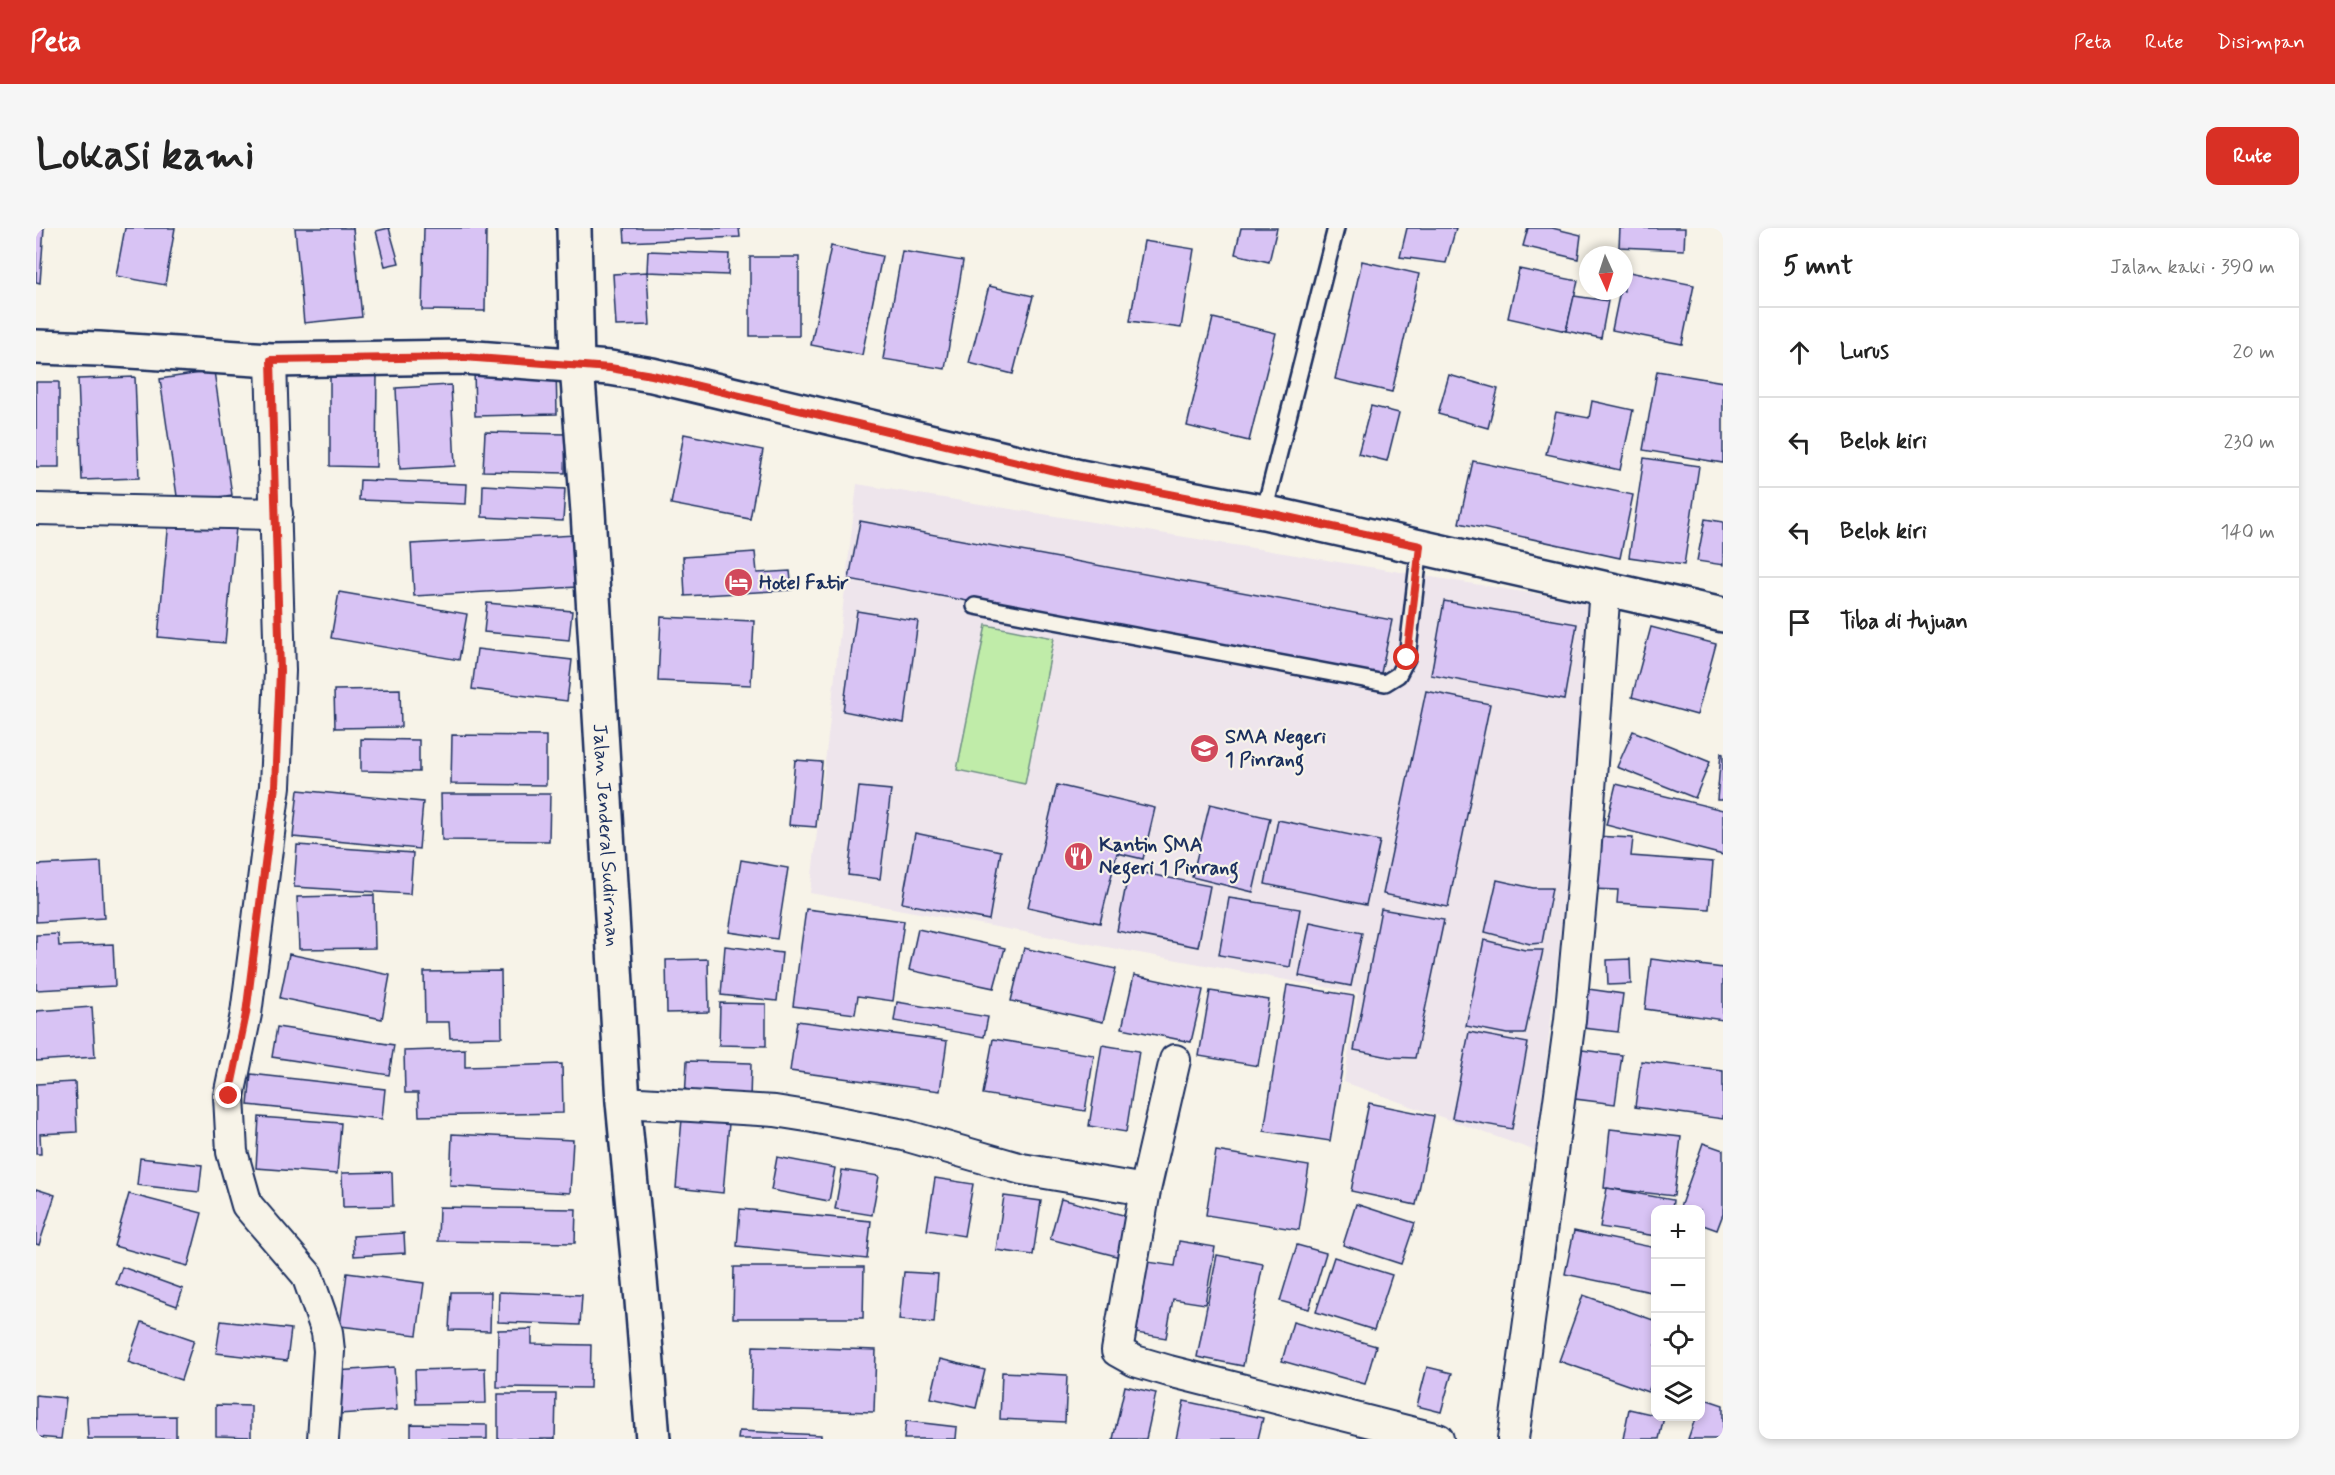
<!DOCTYPE html>
<html lang="id">
<head>
<meta charset="utf-8">
<style>
	:root { --surface:#fff; --page:#f6f6f6; --text:#222; --muted:#767676; --line:#e0e0e0; --accent:#d93025 }
	body { margin:0; font-family:Mynerve,sans-serif; background:var(--page); color:var(--text) }
	.controls { position:absolute; right:18px; bottom:18px; display:grid; overflow:hidden; border-radius:12px; box-shadow:0 3px 9px #0003 }
	.controls button { width:54px; height:54px; display:grid; place-items:center; padding:0; border:0; border-bottom:2px solid var(--line); background:var(--surface); color:var(--text); font:30px sans-serif }
	.compass { position:absolute; left:1543px; top:18px; width:54px; height:54px; border-radius:50%; background:var(--surface); box-shadow:0 3px 9px #0003; rotate:177deg }
	.stop { position:absolute; width:18px; height:18px; margin:-14px; border:4px solid #d93025; border-radius:50%; background:#fff }
	.stop.end { background:#d93025; border-color:#fff; box-shadow:0 2px 6px #0008 }
	.list { margin:0; padding:0; list-style:none }
	h2 { display:flex; justify-content:space-between; align-items:center; height:78px; margin:0; padding:0 24px; font-size:26px }
	h2 small { font-size:20px; font-weight:400; color:var(--muted) }
	.list li { display:grid; grid-template-columns:39px 1fr auto; gap:18px; align-items:center; box-sizing:border-box; height:90px; padding:0 24px; border-top:2px solid var(--line) }
	.list b { display:block; font-size:22px; white-space:nowrap }
	.list em { font-size:20px; font-style:normal; color:var(--muted) }
	.icon { flex:none; width:33px; height:33px; fill:none; stroke:currentColor; stroke-width:2; stroke-linecap:round; stroke-linejoin:round }
	.map { position:relative; flex:none; width:1687px; height:1211px; overflow:hidden; border-radius:12px }
	header { display:flex; align-items:center; gap:36px; box-sizing:border-box; height:84px; padding:0 30px; background:var(--accent); color:#fff }
	header strong { font-size:28px }
	nav { display:flex; gap:33px; margin-inline-start:auto; font-size:21px }
	.intro { display:flex; align-items:center; justify-content:space-between; box-sizing:border-box; height:144px; padding:0 36px }
	h1 { margin:0; font-size:42px }
	.button { padding:15px 27px; border-radius:12px; background:var(--accent); color:#fff; font-size:21px; font-weight:700 }
	main { display:flex; gap:36px; padding:0 36px }
	aside { flex:1; background:var(--surface); border-radius:12px; box-shadow:0 3px 9px #0003 }
	.map>svg:first-child { display:block }
</style>
</head>
<body>
<header>
<strong>Peta</strong>
<nav><a>Peta</a><a>Rute</a><a>Disimpan</a></nav>
</header>
<div class="intro"><h1>Lokasi kami</h1><a class="button">Rute</a></div>
<main>
<div class="map">
<svg width="1687" height="1211" viewBox="0 0 1687 1211">
	<rect width="100%" height="100%" fill="#f7f3e8"/>
	<filter id="ink" filterUnits="userSpaceOnUse"><feTurbulence type="fractalNoise" baseFrequency=".0167" numOctaves="2"/><feDisplacementMap in="SourceGraphic" scale="12" xChannelSelector="R" yChannelSelector="G"/><feConvolveMatrix kernelMatrix="1 2 1 2 8 2 1 2 1" color-interpolation-filters="sRGB"/></filter>
	<g filter="url(#ink)">
		<!-- built -->
		<path fill="#eee5ec" d="M821,256L1562,376L1500,923L1308,854L1322,765L774,665Z"/>
		<!-- green -->
		<path fill="#c0eca9" stroke="#6e8e84" stroke-width="1.5" d="M950,397L1018,410L989,556L921,542Z"/>
		<!-- building -->
		<g fill="#d8c3f4" stroke="#1b2f5e" stroke-width="1.5">
			<path d="M0,0H8L4,55L0,54Z"/>
			<path d="M89,0H139L129,57L80,48Z"/>
			<path d="M259,0H317L326,89L268,95Z"/>
			<path d="M353,0L363,35L349,38L340,3Z"/>
			<path d="M388,0H450L449,83L386,82Z"/>
			<path d="M588,0H703L704,9L589,14Z"/>
			<path d="M1205,0H1241L1233,34L1199,26Z"/>
			<path d="M1371,0H1420L1410,35L1364,29Z"/>
			<path d="M1492,0H1516L1545,7L1542,31L1487,18Z"/>
			<path d="M1584,0H1649L1648,22L1583,19Z"/>
			<path d="M1108,13L1158,21L1145,100L1094,93Z"/>
			<path d="M795,18L846,28L826,127L775,117Z"/>
			<path d="M612,23L693,26L692,47L611,44Z"/>
			<path d="M866,23L927,33L909,141L847,131Z"/>
			<rect x="714" y="29" width="49" height="79"/>
			<path d="M1326,33L1383,46L1356,164L1299,151Z"/>
			<path d="M1483,41L1542,53L1530,103L1472,90Z"/>
			<path d="M1588,43L1658,57L1646,116L1576,102L1584,63H1588Z"/>
			<path d="M611,44L614,97L580,98L577,46Z"/>
			<path d="M953,58L997,68L977,146L933,135Z"/>
			<path d="M1538,68L1572,73L1565,110L1530,103Z"/>
			<path d="M1177,90L1240,105L1213,213L1151,198Z"/>
			<path d="M520,139L521,186L439,188L438,140Z"/>
			<path d="M178,143L196,267L142,275L124,151Z"/>
			<path d="M1621,143L1687,154V235L1607,222Z"/>
			<path d="M294,146L341,147L340,239L294,238Z"/>
			<path d="M1413,147L1462,161L1452,200L1402,186Z"/>
			<path d="M99,149L103,250L46,252L42,151Z"/>
			<rect x="0" y="154" width="23" height="85"/>
			<path d="M415,157L419,238L364,241L360,160Z"/>
			<path d="M1556,173L1597,182L1584,242L1510,226L1520,184L1553,190Z"/>
			<path d="M1335,178L1363,185L1351,233L1322,226Z"/>
			<path d="M449,204L530,206L529,245L447,243Z"/>
			<path d="M648,206L727,222L714,291L635,276Z"/>
			<path d="M1608,230L1663,238L1648,337L1593,329Z"/>
			<path d="M1437,233L1597,267L1584,330L1423,295Z"/>
			<path d="M324,252L431,256L430,276L323,272Z"/>
			<path d="M447,257L529,261L527,293L446,289Z"/>
			<path d="M1669,291L1687,294V337L1661,333Z"/>
			<path d="M133,293L200,299L189,415L122,409Z"/>
			<path d="M824,293L1356,392L1344,450L813,351Z"/>
			<path d="M540,307L542,359L378,368L375,316Z"/>
			<path d="M719,324L721,345L754,343L756,362L649,368L647,329Z"/>
			<path d="M303,364L431,386L423,432L295,410Z"/>
			<path d="M1408,373L1541,396L1528,472L1395,447Z"/>
			<path d="M451,375L536,383L533,412L448,404Z"/>
			<path d="M821,383L882,393L868,495L807,483Z"/>
			<path d="M625,389L718,393L715,457L622,453Z"/>
			<path d="M1615,399L1680,416L1661,487L1596,469Z"/>
			<path d="M441,421L536,432L531,473L436,461Z"/>
			<path d="M364,461L365,499L299,500L298,462Z"/>
			<path d="M1390,463L1454,476L1412,679L1347,666Z"/>
			<path d="M1597,503L1674,534L1659,570L1581,539Z"/>
			<path d="M416,507L510,508V557L415,556Z"/>
			<path d="M325,511L383,512V544L325,543Z"/>
			<path d="M1685,525L1687,526V572H1681Z"/>
			<path d="M759,532L786,534L780,599L753,597Z"/>
			<path d="M1580,556L1687,582V627L1570,597Z"/>
			<path d="M1021,557L1119,580L1107,631L1081,625L1064,695L992,679Z"/>
			<path d="M823,559L855,562L844,651L812,647Z"/>
			<path d="M262,562L387,574L383,621L257,609Z"/>
			<path d="M405,566H514L513,613L406,612Z"/>
			<path d="M1174,576L1234,590L1217,664L1156,649Z"/>
			<path d="M1242,592L1344,613L1330,677L1229,656Z"/>
			<path d="M879,605L965,623L953,692L866,675Z"/>
			<path d="M1557,608L1597,610L1595,628L1677,634L1673,681L1581,675L1582,662L1554,661Z"/>
			<path d="M261,617L377,625L374,666L258,659Z"/>
			<path d="M705,632L752,640L741,711L693,704Z"/>
			<path d="M65,634L68,690L0,694V637Z"/>
			<path d="M1093,642L1174,658L1162,719L1081,703Z"/>
			<path d="M1461,652L1497,660H1516L1506,715L1494,716L1449,704Z"/>
			<path d="M338,667L339,720L263,721L261,669Z"/>
			<path d="M1193,670L1264,681L1254,739L1183,727Z"/>
			<path d="M770,681L868,693L857,773L822,768L819,786L757,778Z"/>
			<path d="M1345,681L1408,692L1379,830L1353,829L1318,822Z"/>
			<path d="M1274,694L1326,705L1315,758L1263,748Z"/>
			<path d="M882,701L969,720L958,760L873,742Z"/>
			<path d="M22,706L23,718L77,716L79,758L0,762V707Z"/>
			<path d="M1448,712L1489,722H1507L1489,806H1471L1430,798Z"/>
			<path d="M689,718L746,725L741,773L685,767Z"/>
			<path d="M988,720L1080,741L1067,794L975,773Z"/>
			<path d="M253,726L354,747L346,791L244,770Z"/>
			<path d="M672,731L673,784L631,785L630,732Z"/>
			<path d="M1594,731L1595,756L1572,757L1571,732Z"/>
			<path d="M1615,731L1687,740V792L1609,781Z"/>
			<path d="M465,743L466,809L414,810L413,794H389L388,744Z"/>
			<path d="M1098,747L1167,762L1155,814L1086,800Z"/>
			<path d="M1251,757L1318,768L1294,913L1228,903Z"/>
			<path d="M1552,761L1587,766L1582,804L1547,800Z"/>
			<path d="M1174,763L1233,772L1222,838L1163,828Z"/>
			<path d="M861,774L952,789L948,809L858,793Z"/>
			<path d="M684,775L730,776V818L683,817Z"/>
			<path d="M56,779L59,829L0,833V783Z"/>
			<path d="M761,793L911,813L904,863L754,843Z"/>
			<path d="M241,799L358,817L353,847L236,829Z"/>
			<path d="M1433,804L1492,815L1476,901L1416,890Z"/>
			<path d="M957,811L1058,827L1049,883L947,866Z"/>
			<path d="M1066,817L1103,823L1090,904L1053,898Z"/>
			<path d="M429,821V839L526,836L527,885L383,888L382,865H369L368,823Z"/>
			<path d="M1546,822L1586,827L1579,876L1539,871Z"/>
			<path d="M651,833L715,835L714,872L649,871Z"/>
			<path d="M1605,833L1687,843V891L1599,879Z"/>
			<path d="M215,846L349,861L346,891L212,877Z"/>
			<path d="M39,854L41,904L4,906L5,926H0V856Z"/>
			<path d="M1333,875L1398,888L1380,977L1315,963Z"/>
			<path d="M223,889L305,895L301,946L220,940Z"/>
			<path d="M646,891L693,895L687,965L640,960Z"/>
			<path d="M1574,901L1645,909L1638,968L1568,960Z"/>
			<path d="M416,906L537,912L534,965L414,958Z"/>
			<path d="M1667,915L1687,922V986L1681,1002L1664,996V982H1643Z"/>
			<path d="M1180,923L1273,938L1263,1002L1170,987Z"/>
			<path d="M741,929L799,940L793,973L735,962Z"/>
			<path d="M104,930L166,937L163,964L101,957Z"/>
			<path d="M806,942L843,948L836,987L799,981Z"/>
			<path d="M356,944L357,978L307,979L306,945Z"/>
			<path d="M899,950L937,956L928,1008L891,1002Z"/>
			<path d="M1571,960L1637,972L1636,982H1620V1008L1564,999Z"/>
			<path d="M0,961L19,967L3,1017L0,1016Z"/>
			<path d="M93,966L166,985L152,1038L78,1018Z"/>
			<path d="M968,968L1005,973L997,1027L960,1022Z"/>
			<path d="M1025,971L1095,989L1084,1029L1014,1011Z"/>
			<path d="M1320,976L1379,995L1365,1036L1307,1017Z"/>
			<path d="M403,979L540,981L539,1015L402,1013Z"/>
			<path d="M704,981L835,993L831,1031L701,1018Z"/>
			<path d="M1538,1003L1620,1020V1065L1529,1046Z"/>
			<path d="M368,1005L369,1025L318,1028L317,1008Z"/>
			<path d="M1143,1013L1179,1019L1169,1076L1137,1071L1130,1110L1100,1105L1112,1034L1139,1038Z"/>
			<path d="M1261,1017L1290,1025L1273,1081L1244,1073Z"/>
			<path d="M1181,1027L1227,1036L1207,1138L1161,1129Z"/>
			<path d="M1298,1029L1356,1047L1338,1102L1280,1084Z"/>
			<path d="M86,1039L147,1061L141,1078L80,1056Z"/>
			<path d="M698,1039H828L827,1090H697Z"/>
			<path d="M868,1044L902,1046L898,1095L863,1092Z"/>
			<path d="M311,1045L388,1055L381,1107L304,1098Z"/>
			<path d="M415,1064H455L454,1103L413,1102Z"/>
			<path d="M463,1064L546,1067L544,1097L462,1094Z"/>
			<path d="M1547,1067L1620,1093V1144L1612,1164L1523,1133Z"/>
			<path d="M185,1093L255,1101L251,1133L180,1125Z"/>
			<path d="M106,1094L158,1112L145,1152L92,1134Z"/>
			<path d="M1257,1094L1340,1118L1329,1156L1246,1133Z"/>
			<path d="M496,1101V1116L555,1117L554,1160L461,1159L462,1102Z"/>
			<path d="M717,1118L840,1122L838,1184L715,1181Z"/>
			<path d="M904,1131L949,1142L940,1180L895,1170Z"/>
			<path d="M358,1139L361,1182L303,1186L300,1143Z"/>
			<path d="M1391,1139L1416,1145L1405,1184L1381,1178Z"/>
			<path d="M449,1140L450,1175L380,1176L379,1142Z"/>
			<path d="M966,1144L1031,1147L1029,1194L964,1191Z"/>
			<path d="M1089,1158L1120,1165L1110,1211H1077Z"/>
			<path d="M462,1166H520L519,1211H462Z"/>
			<path d="M0,1167L30,1170L25,1211L0,1209Z"/>
			<path d="M1666,1170L1687,1177V1211H1652L1660,1188H1664Z"/>
			<path d="M1148,1173L1227,1190L1222,1211H1140Z"/>
			<path d="M180,1177L215,1178V1209L180,1208Z"/>
			<path d="M1593,1181L1628,1189L1623,1211H1587Z"/>
			<path d="M140,1188V1211H52L51,1189Z"/>
			<path d="M870,1193L921,1199L920,1211H868Z"/>
			<path d="M375,1196L451,1197V1211H375Z"/>
			<path d="M703,1203L785,1207V1211H702Z"/>
		</g>
		<g fill="none" stroke-linecap="round" stroke-linejoin="round">
			<defs>
				<g id="service">
					<path d="M1228,284L1300,0"/>
					<path d="M939,378L1349,455L1362,447L1371,430L1384,318"/>
				</g>
				<g id="minor">
					<path d="M235,132L244,443L239,558L210,786L193,868L196,924L211,977L271,1047L291,1104L293,1123L287,1211"/>
					<path d="M0,281L241,286"/>
					<path d="M1139,832L1109,962L1081,1123L1099,1133L1133,1143L1402,1211"/>
					<path d="M587,874L739,883L777,889L868,907L986,941L1109,962"/>
					<path d="M1477,1211L1534,792L1549,628L1569,360"/>
				</g>
				<path id="tertiary" d="M0,119L63,121L235,132L427,129L574,140L616,147L1044,249L1228,284L1687,387"/>
				<g id="trunk">
					<path id="s1" d="M538,0L541,138L552,284L587,874L606,1073L617,1211"/>
				</g>
			</defs>
			<!-- service casing -->
			<use href="#service" stroke="#1b2f5e" stroke-width="20"/>
			<!-- minor casing -->
			<use href="#minor" stroke="#1b2f5e" stroke-width="34"/>
			<!-- tertiary casing -->
			<use href="#tertiary" stroke="#1b2f5e" stroke-width="38"/>
			<!-- trunk casing -->
			<use href="#trunk" stroke="#1b2f5e" stroke-width="38"/>
			<!-- service -->
			<use href="#service" stroke="#f7f3e8" stroke-width="15"/>
			<!-- minor -->
			<use href="#minor" stroke="#f7f3e8" stroke-width="30"/>
			<!-- tertiary -->
			<use href="#tertiary" stroke="#f7f3e8" stroke-width="33"/>
			<!-- trunk -->
			<use href="#trunk" stroke="#f7f3e8" stroke-width="33"/>
		</g>
	</g>
	<g fill="none" stroke-linecap="round" stroke-linejoin="round" filter="url(#ink)">
		<!-- route -->
		<path stroke="#d93025" stroke-width="8" d="M193,868L210,786L239,558L244,443L235,132L427,129L574,140L616,147L1044,249L1228,284L1384,318L1371,430"/>
	</g>
	<!-- icons -->
	<defs>
		<symbol id="hotel-disc" viewBox="-11 -11 22 22"><circle r="9.5" fill="#d1495b" stroke="#f7f3e8"/><path d="M-6-4.5h1.5V1H6V5H4.5V3h-9V5H-6ZM-4 0a1.8 1.8 0 1 1 3.6 0ZM.5 0V-2.5h3Q6-2.5 6 0Z" fill="#fff"/></symbol>
		<symbol id="school-disc" viewBox="-11 -11 22 22"><circle r="9.5" fill="#d1495b" stroke="#f7f3e8"/><path d="M0-5L7-2L0 1L-7-2ZM-4 1L0 2.5L4 1V4Q0 6-4 4Z" fill="#fff"/></symbol>
		<symbol id="restaurant-disc" viewBox="-11 -11 22 22"><circle r="9.5" fill="#d1495b" stroke="#f7f3e8"/><path d="M-5-6h1v4h1v-4h1v4h1v-4h1v5L-1.5 .5V6h-2V.5L-5-1ZM5-6V6H3V1.5H1.5Q1.5-4 5-6Z" fill="#fff"/></symbol>
	</defs>
	<g fill-rule="evenodd">
		<use href="#hotel-disc" x="686" y="338" width="33" height="33"/>
		<use href="#school-disc" x="1152" y="504" width="33" height="33"/>
		<use href="#restaurant-disc" x="1026" y="612" width="33" height="33"/>
	</g>
	<g text-anchor="middle" stroke-width="4.5" stroke-linejoin="round" paint-order="stroke">
		<!-- poi labels -->
		<g font-size="20" font-weight="bold" fill="#1b2f5e" stroke="#f7f3e8" text-anchor="start">
			<text x="723" y="361">Hotel Fatir</text>
			<text x="1189" y="515">SMA Negeri<tspan x="1189" dy="23">1 Pinrang</tspan></text>
			<text x="1063" y="623">Kantin SMA<tspan x="1063" dy="23">Negeri 1 Pinrang</tspan></text>
		</g>
		<!-- street labels -->
		<g font-size="20" fill="#1b2f5e" stroke="#f7f3e8">
			<text dy="7" stroke="none"><textPath href="#s1" startOffset="608">Jalan Jenderal Sudirman</textPath></text>
		</g>
	</g>
</svg>
<div class="controls">
<button>+</button>
<button>−</button>
<button><svg class="icon" aria-label="locate" viewBox="0 0 24 24"><circle cx="12" cy="12" r="6"/><path d="M12 2v4M12 18v4M2 12h4M18 12h4"/></svg></button>
<button><svg class="icon" aria-label="layers" viewBox="0 0 24 24"><path d="M12 4l9 5-9 5-9-5zM3 14l9 5 9-5"/></svg></button>
</div>
<svg class="compass" viewBox="-18 -18 36 36"><path d="M0-13l5 13h-10z" fill="#e53935"/><path d="M0 13l5-13h-10z" fill="#767676"/></svg>
<div class="stop" style="left:1371px;top:430px"></div>
<div class="stop end" style="left:193px;top:868px"></div>
</div>
<aside>
<h2>5 mnt<small>Jalan kaki · 390 m</small></h2>
<ul class="list">
<li><svg class="icon" aria-label="ahead" viewBox="0 0 24 24"><path d="M12 20V5M6 11l6-6 6 6"/></svg><div><b>Lurus</b></div><em>20 m</em></li>
<li><svg class="icon" aria-label="left" viewBox="0 0 24 24"><path d="M17 20v-9H6M10 6l-5 5 5 5"/></svg><div><b>Belok kiri</b></div><em>230 m</em></li>
<li><svg class="icon" aria-label="left" viewBox="0 0 24 24"><path d="M17 20v-9H6M10 6l-5 5 5 5"/></svg><div><b>Belok kiri</b></div><em>140 m</em></li>
<li><svg class="icon" aria-label="arrive" viewBox="0 0 24 24"><path d="M6 21V4h12l-3 4 3 4H6"/></svg><div><b>Tiba di tujuan</b></div></li>
</ul>
</aside>
</main>
</body>
</html>
